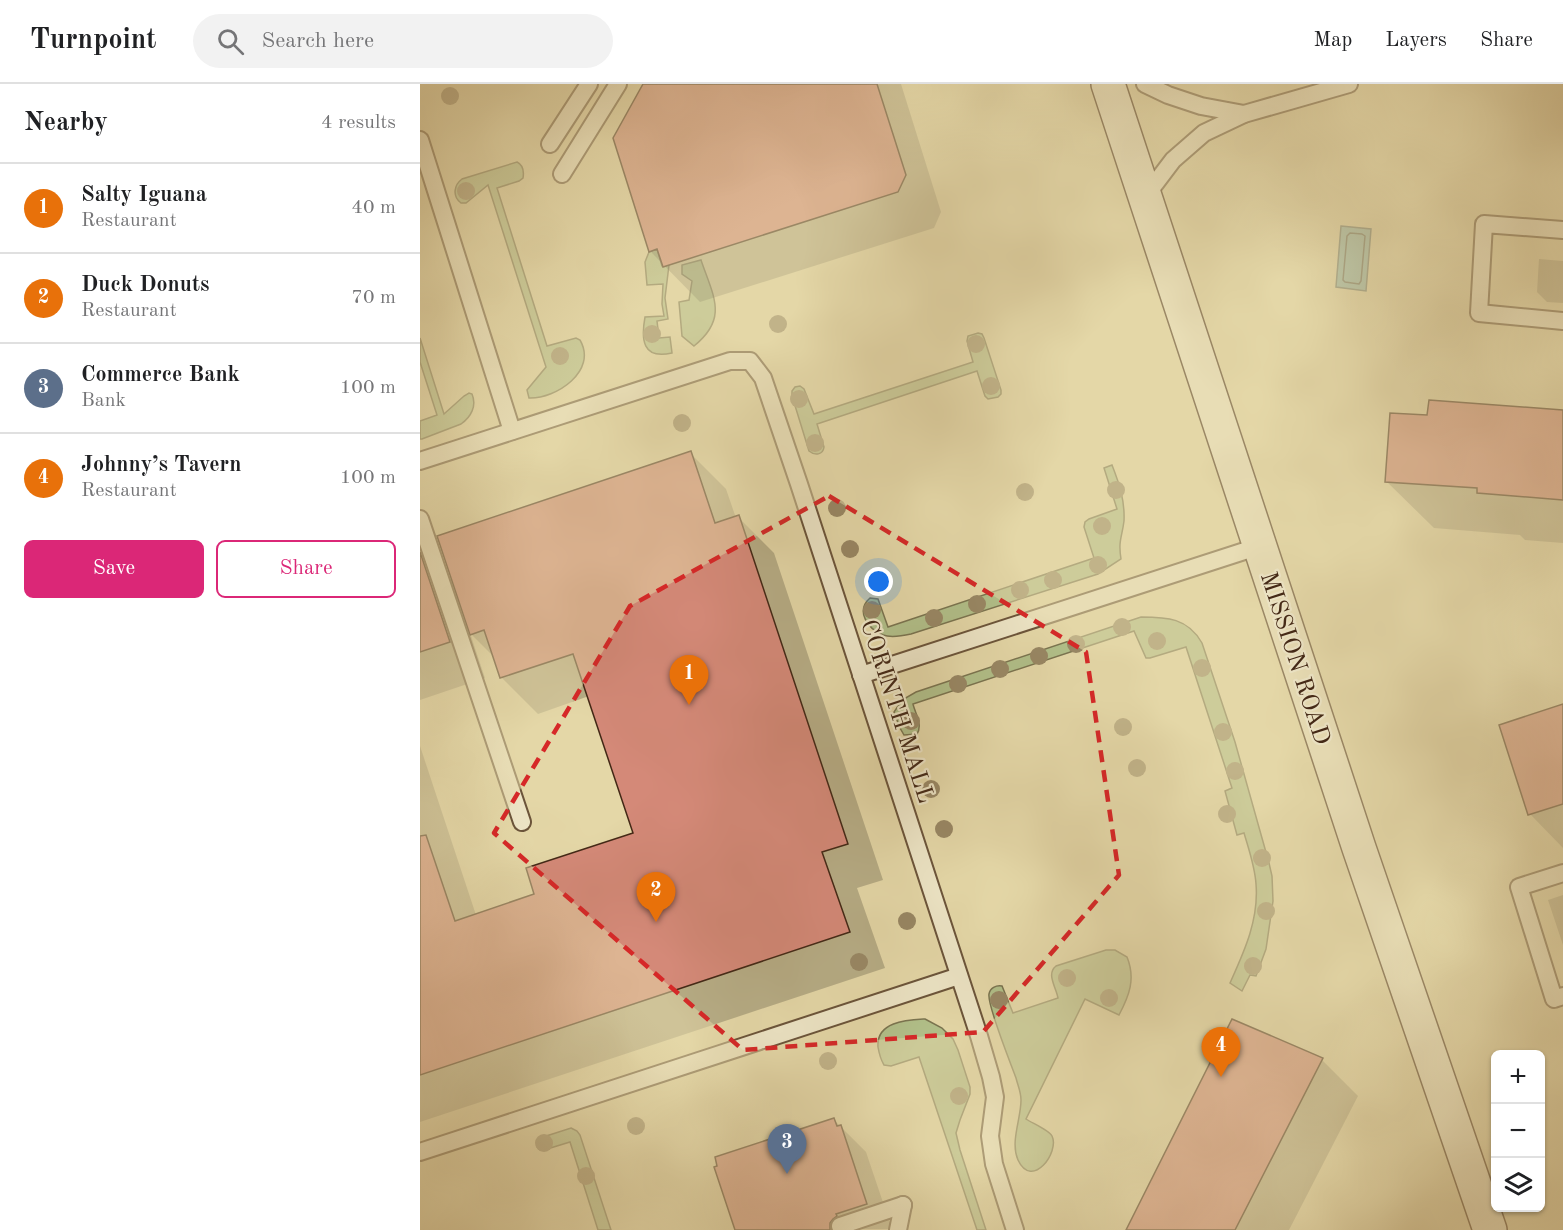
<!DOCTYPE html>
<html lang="en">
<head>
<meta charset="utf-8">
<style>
	:root { --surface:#fff; --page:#f2f2f2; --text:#202124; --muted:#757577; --line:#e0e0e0; --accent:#db2777 }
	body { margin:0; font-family:"Old Standard TT",serif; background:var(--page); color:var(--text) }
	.controls { position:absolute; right:18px; bottom:18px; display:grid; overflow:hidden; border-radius:9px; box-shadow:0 2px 4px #0004 }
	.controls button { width:54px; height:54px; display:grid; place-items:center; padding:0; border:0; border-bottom:2px solid var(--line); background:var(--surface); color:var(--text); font:30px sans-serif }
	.you { position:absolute; left:459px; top:498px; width:21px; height:21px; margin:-15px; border:4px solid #fff; border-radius:50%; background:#1a73e8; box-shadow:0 0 0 9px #1a73e833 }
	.badge { display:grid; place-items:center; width:39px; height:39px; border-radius:50%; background:var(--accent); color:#fff; font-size:20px; font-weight:700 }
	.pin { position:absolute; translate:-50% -50px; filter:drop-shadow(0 2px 3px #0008) }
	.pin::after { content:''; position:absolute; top:32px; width:21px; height:18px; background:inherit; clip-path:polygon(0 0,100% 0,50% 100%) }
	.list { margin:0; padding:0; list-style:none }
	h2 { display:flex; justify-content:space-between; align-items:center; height:78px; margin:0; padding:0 24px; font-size:26px }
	h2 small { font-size:20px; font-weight:400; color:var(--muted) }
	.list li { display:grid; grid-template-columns:39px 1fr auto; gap:18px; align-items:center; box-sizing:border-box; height:90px; padding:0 24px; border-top:2px solid var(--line) }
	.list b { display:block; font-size:22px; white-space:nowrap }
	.list p { margin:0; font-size:20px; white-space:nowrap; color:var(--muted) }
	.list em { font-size:20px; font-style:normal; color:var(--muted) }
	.actions { display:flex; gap:12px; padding:18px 24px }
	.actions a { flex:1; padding:14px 0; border:2px solid var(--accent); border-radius:9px; text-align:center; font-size:21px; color:var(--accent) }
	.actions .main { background:var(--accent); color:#fff }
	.icon { flex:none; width:33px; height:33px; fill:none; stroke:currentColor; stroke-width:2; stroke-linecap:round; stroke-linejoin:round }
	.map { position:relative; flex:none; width:1143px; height:1146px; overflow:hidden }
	header { display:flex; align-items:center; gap:36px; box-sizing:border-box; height:84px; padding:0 30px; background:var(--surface); border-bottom:2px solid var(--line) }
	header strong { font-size:28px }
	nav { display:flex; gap:33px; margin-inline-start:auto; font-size:21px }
	.search { width:420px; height:54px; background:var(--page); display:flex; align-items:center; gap:15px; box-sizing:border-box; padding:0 21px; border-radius:33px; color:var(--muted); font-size:22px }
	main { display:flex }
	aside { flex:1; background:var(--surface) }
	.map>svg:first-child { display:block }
</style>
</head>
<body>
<header>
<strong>Turnpoint</strong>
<div class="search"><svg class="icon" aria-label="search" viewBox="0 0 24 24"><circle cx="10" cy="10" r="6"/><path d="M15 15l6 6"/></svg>Search here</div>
<nav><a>Map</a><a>Layers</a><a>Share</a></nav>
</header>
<main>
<aside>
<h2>Nearby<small>4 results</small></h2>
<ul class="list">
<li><span class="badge" style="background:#e8710a">1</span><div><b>Salty Iguana</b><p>Restaurant</p></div><em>40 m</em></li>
<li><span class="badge" style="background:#e8710a">2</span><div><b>Duck Donuts</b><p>Restaurant</p></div><em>70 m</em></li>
<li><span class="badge" style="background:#5c6f8a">3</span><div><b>Commerce Bank</b><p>Bank</p></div><em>100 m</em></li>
<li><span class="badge" style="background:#e8710a">4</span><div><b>Johnny’s Tavern</b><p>Restaurant</p></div><em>100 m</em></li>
</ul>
<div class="actions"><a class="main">Save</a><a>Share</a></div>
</aside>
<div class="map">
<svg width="1143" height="1146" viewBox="0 0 1143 1146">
	<rect width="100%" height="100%" fill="#e4d7a7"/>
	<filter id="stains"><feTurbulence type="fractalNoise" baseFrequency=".00333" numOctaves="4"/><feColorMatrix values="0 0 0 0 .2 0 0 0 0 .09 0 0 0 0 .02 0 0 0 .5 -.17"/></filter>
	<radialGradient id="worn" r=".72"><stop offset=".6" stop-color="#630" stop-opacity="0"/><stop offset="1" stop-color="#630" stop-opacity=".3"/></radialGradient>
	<!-- green -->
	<g fill="#b1bf89" stroke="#7a7450" stroke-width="1.5">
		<path d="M97,78C103,81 104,88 103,94L99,97L77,104L127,262L156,254L160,256C178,287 136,315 109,314L107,306L126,283L68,101L46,119H41C32,112 34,101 42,95Z"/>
		<path d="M237,165L242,182L249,181L245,214L248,235L237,237L239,254L250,253L252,269C222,276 221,255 225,233L244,232L242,220L243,200L227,201L225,178L229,168Z"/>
		<path d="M281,176C293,212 309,234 274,262L262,252L259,218L269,216L272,197L262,190V181Z"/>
		<path d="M558,249L562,250L564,254L581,306V310L578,313L568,315L565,312L557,287L397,340L404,363C403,371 395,372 389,367L372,312V307L375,303L380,302L384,305L394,330L553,278L547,257L548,252Z"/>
		<path d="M0,254L24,330L44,312L49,309L52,310C57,322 51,333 41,340L2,355H0V337L17,331L0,278Z"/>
		<path d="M692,381C699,399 705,416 704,437C702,453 698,457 701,475L678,490L491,550C482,552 471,554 463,551C448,545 435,527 450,514L458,515L468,543L674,474L664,443L665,438L669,435L697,425L684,384Z"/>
		<path d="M721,533C747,533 768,534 782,559L815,658L849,779L852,792L853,817L846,865L836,892L830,891L822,907L810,899C824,868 839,836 836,800C835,783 829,766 824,749L817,751L805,707L812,704L766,563L730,574H726L714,547L493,620C495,629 503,641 497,650L484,651L480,644L474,628L482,616L496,608Z"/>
		<path d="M686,866H695L707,873C716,895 709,912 699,931L665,915L606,1035C612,1039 629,1046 632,1052C640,1068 612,1106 598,1076C590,1058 601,1035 601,1016C601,1008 598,1002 596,994C591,980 567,921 569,910C570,904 576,901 582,902L593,929L638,914C636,903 626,890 636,882Z"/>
		<path d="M505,935L522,944L533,955L538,966L550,1003V1010L540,1036L536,1049L540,1066L566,1146H557L499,973L471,982L464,981C461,976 459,969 458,963C456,937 488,936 505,935Z"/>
		<path d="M151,1044L157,1047L160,1051L191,1146H178L150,1058L124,1066H120L117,1063V1056L120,1054Z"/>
	</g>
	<!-- water -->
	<path fill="#96b9ac" stroke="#757f70" stroke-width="1.5" d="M921,142L951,145L946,207L916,203Z"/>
	<!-- shadow -->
	<g fill="#0003">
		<path d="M225,0H481L521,128L514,144L280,218L230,167Z"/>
		<path d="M1119,175L1143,177V219L1127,218L1117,208Z"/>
		<path d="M1143,327V459L1105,456L1100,451L1014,444L966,397L1009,333Z"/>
		<path d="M270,369L306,405L316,434L318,433L354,469L463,796L437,804L465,884L0,1038V662L56,831L116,811L215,750L169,612L118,630L82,594L75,574L50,549L65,594L0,616V464L34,498Z"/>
		<path d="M1143,622V764L1110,730Z"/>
		<path d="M1143,811V861L1128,816Z"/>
		<path d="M902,976L938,1012L869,1146H708Z"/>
		<path d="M414,1036L446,1068L472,1145L317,1146Z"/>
	</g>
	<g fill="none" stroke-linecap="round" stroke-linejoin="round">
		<!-- shore -->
		<path stroke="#6c7061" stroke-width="1.5" d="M930,149L942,150L945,152L941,197L939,200L925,198L923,196L927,152Z"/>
	</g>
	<!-- building -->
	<g fill="#d48978" stroke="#432816" stroke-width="1.5">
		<path d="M223,0H457L486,91L478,108L243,183L237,165L229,168L193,54Z"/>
		<path d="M1009,316L1143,326V416L1057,409V404L965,398L970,329L1007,331Z"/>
		<path d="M271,367L295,439L319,431L428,760L402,768L430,848L0,991V752L6,751L35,837L114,810L106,784L213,749L153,570L80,594L64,546L50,551L17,452Z"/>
		<path d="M0,468L30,558L0,568Z"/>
		<path d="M1143,620V720L1108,731L1079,641Z"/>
		<path d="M812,935L903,974L815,1146H706Z"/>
		<path d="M414,1034L417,1042L421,1041L447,1120L416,1130L417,1132L413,1135L410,1139V1146H315L294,1083L297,1082L295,1073Z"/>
	</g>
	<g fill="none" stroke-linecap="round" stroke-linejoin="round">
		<defs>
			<g id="lane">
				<path d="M725,0L748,11L781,22L824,30"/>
				<path d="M0,56L92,347"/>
				<path d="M130,60L169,0"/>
				<path d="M142,90L198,0"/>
				<path d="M725,113L753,76L784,49L824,30L929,0"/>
				<path d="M1143,146L1064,140L1059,229L1143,237"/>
				<path d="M0,377L310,277H330L343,294L379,400L559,952L571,993L575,1013L570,1052L574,1080L595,1146"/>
				<path d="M0,435L102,738"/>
				<path d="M441,591L840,462"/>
				<path d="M1143,789L1099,803L1134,915L1143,912"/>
				<path d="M0,1068L539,892"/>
				<path d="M420,1142L483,1121"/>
				<path d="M478,1146L483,1121"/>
			</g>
			<path id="secondary" d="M688,0L939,764L1070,1146"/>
		</defs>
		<!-- lane casing -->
		<use href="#lane" stroke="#6b543a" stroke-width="20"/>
		<!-- secondary casing -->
		<use href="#secondary" stroke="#432816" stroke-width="36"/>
		<!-- lane -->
		<use href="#lane" stroke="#ede5c6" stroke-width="16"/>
		<!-- secondary -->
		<use href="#secondary" stroke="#ede5c6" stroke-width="33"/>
	</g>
	<!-- trees -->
	<g fill="#988764">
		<circle cx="30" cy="12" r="9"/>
		<circle cx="46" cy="107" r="9"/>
		<circle cx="358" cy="240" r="9"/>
		<circle cx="232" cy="250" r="9"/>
		<circle cx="556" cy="260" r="9"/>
		<circle cx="140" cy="272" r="9"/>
		<circle cx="571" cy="302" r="9"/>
		<circle cx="379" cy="315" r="9"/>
		<circle cx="262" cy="339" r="9"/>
		<circle cx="395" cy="359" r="9"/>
		<circle cx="696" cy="406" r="9"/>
		<circle cx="605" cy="408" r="9"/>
		<circle cx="417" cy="424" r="9"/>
		<circle cx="682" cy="442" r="9"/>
		<circle cx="430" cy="465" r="9"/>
		<circle cx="678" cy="481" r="9"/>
		<circle cx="633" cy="496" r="9"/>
		<circle cx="600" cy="506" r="9"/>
		<circle cx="557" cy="520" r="9"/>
		<circle cx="452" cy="526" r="9"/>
		<circle cx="514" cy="534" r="9"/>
		<circle cx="702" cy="543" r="9"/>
		<circle cx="737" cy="557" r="9"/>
		<circle cx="656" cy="560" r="9"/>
		<circle cx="619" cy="572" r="9"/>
		<circle cx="782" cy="584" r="9"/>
		<circle cx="580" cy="585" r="9"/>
		<circle cx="538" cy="600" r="9"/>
		<circle cx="491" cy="637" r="9"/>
		<circle cx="703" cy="643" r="9"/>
		<circle cx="803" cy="648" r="9"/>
		<circle cx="717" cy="684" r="9"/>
		<circle cx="815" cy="687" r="9"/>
		<circle cx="511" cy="705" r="9"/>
		<circle cx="807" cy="730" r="9"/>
		<circle cx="524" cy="745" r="9"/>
		<circle cx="842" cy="774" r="9"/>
		<circle cx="846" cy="827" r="9"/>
		<circle cx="487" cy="837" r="9"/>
		<circle cx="439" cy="878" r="9"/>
		<circle cx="833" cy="882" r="9"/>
		<circle cx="647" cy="894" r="9"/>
		<circle cx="689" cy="914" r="9"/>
		<circle cx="579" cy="916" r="9"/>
		<circle cx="408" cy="977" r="9"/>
		<circle cx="539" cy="1012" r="9"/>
		<circle cx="216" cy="1042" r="9"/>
		<circle cx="124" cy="1059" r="9"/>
		<circle cx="166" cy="1092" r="9"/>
	</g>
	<!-- marked area -->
	<path d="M0 0H1143V1146H0ZM409,412L666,568L699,791L563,948L323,966L74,749L210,522Z" fill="#e4d7a7" fill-opacity=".55" fill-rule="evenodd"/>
	<path fill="none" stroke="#d62828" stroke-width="4.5" stroke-dasharray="12 8" stroke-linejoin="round" d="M409,412L666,568L699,791L563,948L323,966L74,749L210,522Z"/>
	<g text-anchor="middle" stroke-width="4.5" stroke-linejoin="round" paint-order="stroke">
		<!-- street labels -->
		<g font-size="24" fill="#432816" stroke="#ede5c6">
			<text transform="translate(876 574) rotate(72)" y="8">MISSION ROAD</text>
			<text transform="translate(478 627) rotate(72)" y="8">CORINTH MALL</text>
		</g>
	</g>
	<rect width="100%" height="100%" filter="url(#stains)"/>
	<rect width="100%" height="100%" fill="url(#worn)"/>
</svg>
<div class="controls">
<button>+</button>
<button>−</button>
<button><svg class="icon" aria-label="layers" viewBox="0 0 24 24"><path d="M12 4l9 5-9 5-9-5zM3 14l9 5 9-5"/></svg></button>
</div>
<div class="you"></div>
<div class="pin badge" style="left:269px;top:621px;background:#e8710a">1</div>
<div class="pin badge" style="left:236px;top:838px;background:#e8710a">2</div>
<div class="pin badge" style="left:367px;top:1090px;background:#5c6f8a">3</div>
<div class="pin badge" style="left:801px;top:993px;background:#e8710a">4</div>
</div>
</main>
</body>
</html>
